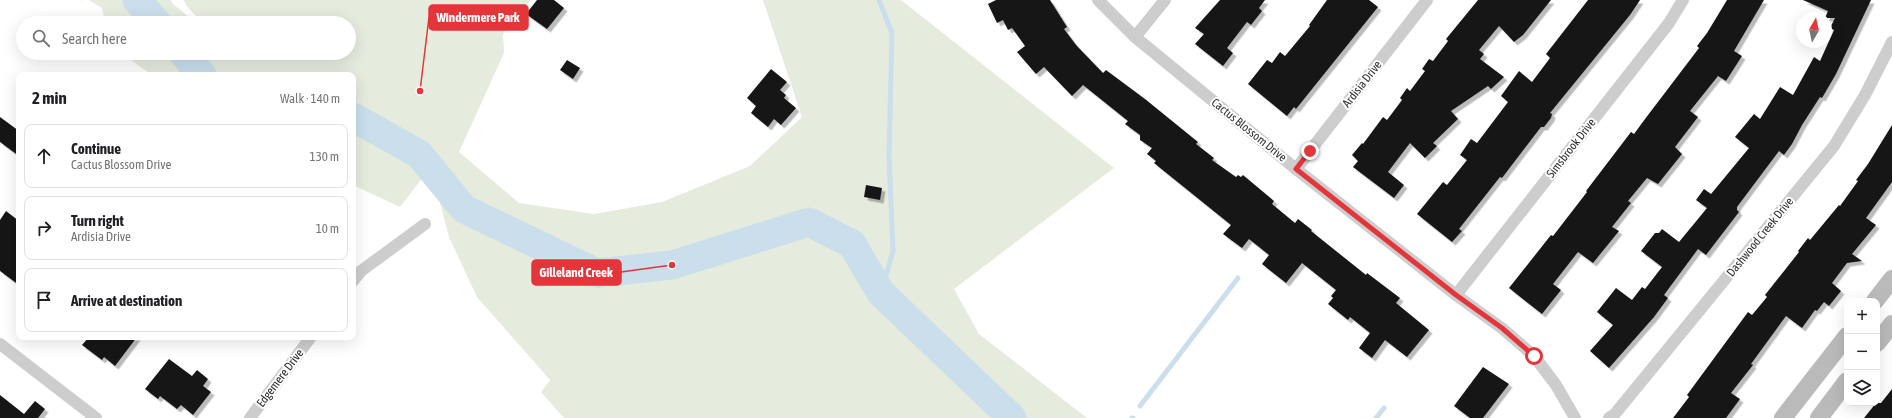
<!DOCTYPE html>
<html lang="en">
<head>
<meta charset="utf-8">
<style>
	:root { --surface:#fff; --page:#f2f2f2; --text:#202124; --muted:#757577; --line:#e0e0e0 }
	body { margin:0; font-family:"Asap Condensed",sans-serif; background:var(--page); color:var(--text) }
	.controls { position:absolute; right:12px; bottom:12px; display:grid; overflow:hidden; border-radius:8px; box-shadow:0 4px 16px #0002 }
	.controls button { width:36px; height:36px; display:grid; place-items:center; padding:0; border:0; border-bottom:1px solid var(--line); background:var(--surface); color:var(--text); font:20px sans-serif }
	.compass { position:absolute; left:1796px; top:12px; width:36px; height:36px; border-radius:50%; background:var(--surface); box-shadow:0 4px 16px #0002; rotate:9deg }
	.stop { position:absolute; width:12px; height:12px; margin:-9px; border:3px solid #e4353b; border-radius:50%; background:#fff }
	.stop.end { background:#e4353b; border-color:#fff; box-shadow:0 1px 4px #0008 }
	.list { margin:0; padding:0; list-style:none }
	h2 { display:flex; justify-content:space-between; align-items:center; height:52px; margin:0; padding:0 16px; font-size:17px }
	h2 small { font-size:13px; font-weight:400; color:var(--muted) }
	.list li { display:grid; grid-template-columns:26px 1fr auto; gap:12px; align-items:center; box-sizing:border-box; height:64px; margin:0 8px 8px; padding:0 8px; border:1px solid var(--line); border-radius:8px }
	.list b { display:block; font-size:15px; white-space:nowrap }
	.list p { margin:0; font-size:13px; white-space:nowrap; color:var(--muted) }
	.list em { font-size:13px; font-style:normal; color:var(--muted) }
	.icon { flex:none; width:22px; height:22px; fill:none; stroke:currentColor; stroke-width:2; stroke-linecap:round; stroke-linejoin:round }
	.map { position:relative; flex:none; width:1892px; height:418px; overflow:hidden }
	.search { position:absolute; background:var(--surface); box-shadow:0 4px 16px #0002; left:16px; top:16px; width:340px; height:44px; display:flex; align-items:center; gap:10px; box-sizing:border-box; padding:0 14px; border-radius:22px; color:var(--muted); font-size:15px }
	.panel { position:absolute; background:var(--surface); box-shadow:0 4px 16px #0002; left:16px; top:72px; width:340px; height:268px; border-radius:8px }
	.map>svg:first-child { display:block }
</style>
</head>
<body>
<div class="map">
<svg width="1892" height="418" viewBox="0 0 1892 418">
	<defs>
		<filter id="shadow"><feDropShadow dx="3.5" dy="3.5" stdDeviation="0" flood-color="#0004"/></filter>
	</defs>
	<rect width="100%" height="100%" fill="#fff"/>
	<!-- green -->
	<g fill="#e5ecde">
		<path d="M89,0H171L172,3L196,23H105L102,8Z"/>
		<path d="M184,0H531L503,34L504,53L459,152L519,203L594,214L662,202L750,166L802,117L763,0H901L1114,168L954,289L979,334L1087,418H564L541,392L550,380L477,297L449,237L440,203L446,177L433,164L400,207L353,185V75H152L121,53H349V23H202L186,5Z"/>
	</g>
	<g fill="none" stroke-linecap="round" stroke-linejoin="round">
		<!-- stream -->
		<g stroke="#cadeec" stroke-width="5">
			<path d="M879,0L892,33L889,156L893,251L881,293"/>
			<path d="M1140,406L1238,278"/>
			<path d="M1132,418H1133"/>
			<path d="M1376,418L1384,408"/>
		</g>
		<!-- river -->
		<g stroke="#cadeec" stroke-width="29">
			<path d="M137,0L157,23"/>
			<path d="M183,53L202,75"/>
			<path d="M353,117L419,154L464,209L597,273L672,265L809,222L852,244L881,293L1012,418"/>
		</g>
	</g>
	<!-- building -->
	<g fill="#171717" filter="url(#shadow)">
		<path d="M537,0H554L564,8L547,29L526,14Z"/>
		<path d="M996,0H1050L1067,27L1064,29L1076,45L1103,73L1106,70L1145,99L1198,142L1196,144L1214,158L1212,160L1236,177L1238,175L1241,177L1243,175L1274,201L1272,204L1295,223L1298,219L1312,230L1311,231L1366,275L1367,273L1400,298L1396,303L1429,330L1407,357L1385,340L1372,358L1359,348L1370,333L1350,317L1348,320L1328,304L1333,298L1331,296L1336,290L1302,263L1286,283L1262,264L1269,255L1249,239L1242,248L1223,234L1231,225L1154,163L1156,161L1147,154L1152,148L1140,140V135L1125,124L1128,121L1083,85L1072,96L1044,67L1036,74L1017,52L1025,46L1012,28L1008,30L1003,20L997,23L988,4Z"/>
		<path d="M1220,0H1265L1259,8L1262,11L1251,25L1247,22L1227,48L1233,53L1223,66L1195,44L1204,34L1195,28Z"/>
		<path d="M1327,0H1369L1378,7L1296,109L1294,107L1287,116L1248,84L1267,60L1272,63L1280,52L1285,56L1310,26L1309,25Z"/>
		<path d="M1478,0H1551L1523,35L1514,42L1499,26L1479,50L1484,54L1480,59L1504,77L1491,89L1488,86L1451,111L1458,119L1433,143L1437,146L1425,158L1410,143L1388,172L1404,185L1394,198L1353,167L1358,161L1352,155L1362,143L1363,144L1383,117L1387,120L1402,100L1400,98L1407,88L1410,91L1425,71L1422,69L1429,59L1433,61L1448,41L1446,39Z"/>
		<path d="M1588,0H1640L1630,15L1550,113L1552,114L1551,118L1544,127H1541L1502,178L1500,177L1459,229L1462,231L1452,242L1417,214L1443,182L1447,185L1467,160L1460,155L1471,139L1477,143L1508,102L1501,96L1519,71L1532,82L1550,58L1546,54Z"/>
		<path d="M1727,0H1764L1734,51L1742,56L1726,81L1718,76L1690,111L1698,117L1675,147L1682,154L1658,184L1647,178L1628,201L1631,203L1612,227L1619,231L1593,263L1578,252L1553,284L1561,290L1542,314L1509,288L1551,235L1553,236L1587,192L1586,191L1631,132L1634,134L1645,119L1699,48L1697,46L1707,33Z"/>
		<path d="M1803,0H1871L1836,74L1822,98L1820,97L1802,125L1792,144L1784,155L1779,151L1737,207V210L1739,212L1706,255L1698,249L1664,295L1668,298L1654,317L1609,368L1590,351L1613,325L1597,312L1616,288L1632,300L1642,287L1645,289L1662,267L1641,251L1655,233H1659L1662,229L1679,242L1707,208L1696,200L1704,189L1711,194L1749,148L1735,137L1754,114L1760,119L1780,87L1793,95L1814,57L1820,61L1834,30L1830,28L1835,18H1825L1828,11Z"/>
		<path d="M567,60L580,68L573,79L560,70Z"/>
		<path d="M771,69L787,82L780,90L786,95L784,98L796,108L781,125L774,119L768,127L751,113L756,106L747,98Z"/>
		<path d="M0,117L19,131V156L0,142Z"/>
		<path d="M1892,125V182L1866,218L1876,225L1852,254L1862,261L1847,263L1832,283L1841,291L1829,306L1824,302L1817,311L1815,310L1802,328L1786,316L1751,364L1753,365L1731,393L1740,399L1726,418H1673L1689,397L1687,395L1748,312L1752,315L1767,297L1765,295L1799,252L1798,251L1808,238L1810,240L1839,205L1840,206L1858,181L1856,180L1868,164Z"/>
		<path d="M866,185L882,188L880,200L864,197Z"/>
		<path d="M6,211L19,221V285L0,271V220Z"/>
		<path d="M89,337H137L115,366L104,357L102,360L82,345Z"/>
		<path d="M169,359L192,376L197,370L208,379L203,386L211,392L193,415L181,405L177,409L160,396L158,399L145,389Z"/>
		<path d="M1483,367L1509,384L1483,418H1470L1454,406Z"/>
		<path d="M1892,389V418H1864L1876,403H1881Z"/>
		<path d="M0,395L24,414L35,401L45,409L38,418H0Z"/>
	</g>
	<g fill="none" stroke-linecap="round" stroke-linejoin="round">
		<!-- minor -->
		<g stroke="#cdcdcd" stroke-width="12">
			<path d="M1098,0L1135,37L1296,169L1456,295L1503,329L1534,356L1556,385L1575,418"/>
			<path d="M1135,37L1165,0"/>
			<path d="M1296,169L1427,0"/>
			<path d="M353,281L361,271L425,224"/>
			<path d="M1456,295L1669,23L1683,0"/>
			<path d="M0,344L96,418"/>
			<path d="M250,418L311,337"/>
			<path d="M1609,418L1614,415L1834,146L1865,95L1892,42"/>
		</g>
		<!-- secondary -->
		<g stroke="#bababa" stroke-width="18">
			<path d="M1875,301L1892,279"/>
			<path d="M1877,343L1892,324"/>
			<path d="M1783,418L1847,336"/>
			<path d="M1819,418L1847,381"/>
		</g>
	</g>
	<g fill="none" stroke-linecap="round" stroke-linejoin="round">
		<!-- route -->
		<path stroke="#e4353b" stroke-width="5" d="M1310,151L1296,169L1456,295L1502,328L1534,356"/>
	</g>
	<g text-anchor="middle" stroke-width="4" stroke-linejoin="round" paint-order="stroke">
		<!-- street labels -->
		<g font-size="12" fill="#303030" stroke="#fff">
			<text transform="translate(1362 84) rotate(-52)" y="4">Ardisia Drive</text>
			<text transform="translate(1249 130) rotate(39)" y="4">Cactus Blossom Drive</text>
			<text transform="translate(1571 148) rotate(-52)" y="4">Simsbrook Drive</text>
			<text transform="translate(1760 237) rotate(-51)" y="4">Dashwood Creek Drive</text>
			<text transform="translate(280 378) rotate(-53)" y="4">Edgemere Drive</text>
		</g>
	</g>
	<!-- callouts -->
	<path fill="none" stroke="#e4353b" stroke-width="1.5" d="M420 91L429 17M672 265L621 272"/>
	<g fill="#e4353b" stroke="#fff" stroke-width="1.5">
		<circle cx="420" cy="91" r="4"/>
		<circle cx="672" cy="265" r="4"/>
	</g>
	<g fill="#e4353b" stroke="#e4353b" stroke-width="1.5">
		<rect x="429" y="5" width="99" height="25" rx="4"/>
		<rect x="532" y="260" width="89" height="25" rx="4"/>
	</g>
	<g font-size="13" text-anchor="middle" font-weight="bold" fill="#fff">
		<text x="478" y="22">Windermere Park</text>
		<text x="576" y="277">Gilleland Creek</text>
	</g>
</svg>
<div class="controls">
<button>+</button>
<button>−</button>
<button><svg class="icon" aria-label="layers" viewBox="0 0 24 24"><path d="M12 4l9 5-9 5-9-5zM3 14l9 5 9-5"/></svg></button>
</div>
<svg class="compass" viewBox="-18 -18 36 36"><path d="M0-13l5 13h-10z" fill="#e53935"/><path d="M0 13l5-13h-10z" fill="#757577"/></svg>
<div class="stop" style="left:1534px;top:356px"></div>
<div class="stop end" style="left:1310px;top:151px"></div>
<div class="search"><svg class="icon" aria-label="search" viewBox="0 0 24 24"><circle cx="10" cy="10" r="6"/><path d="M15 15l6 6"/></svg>Search here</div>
<section class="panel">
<h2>2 min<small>Walk · 140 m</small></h2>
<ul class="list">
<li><svg class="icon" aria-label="ahead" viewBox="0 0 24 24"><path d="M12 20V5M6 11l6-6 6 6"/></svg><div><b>Continue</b><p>Cactus Blossom Drive</p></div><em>130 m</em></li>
<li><svg class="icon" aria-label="right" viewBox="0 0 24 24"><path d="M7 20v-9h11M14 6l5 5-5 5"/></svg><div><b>Turn right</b><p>Ardisia Drive</p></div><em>10 m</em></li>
<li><svg class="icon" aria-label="arrive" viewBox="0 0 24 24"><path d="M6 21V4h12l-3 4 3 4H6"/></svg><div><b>Arrive at destination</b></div></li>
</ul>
</section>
</div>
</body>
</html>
